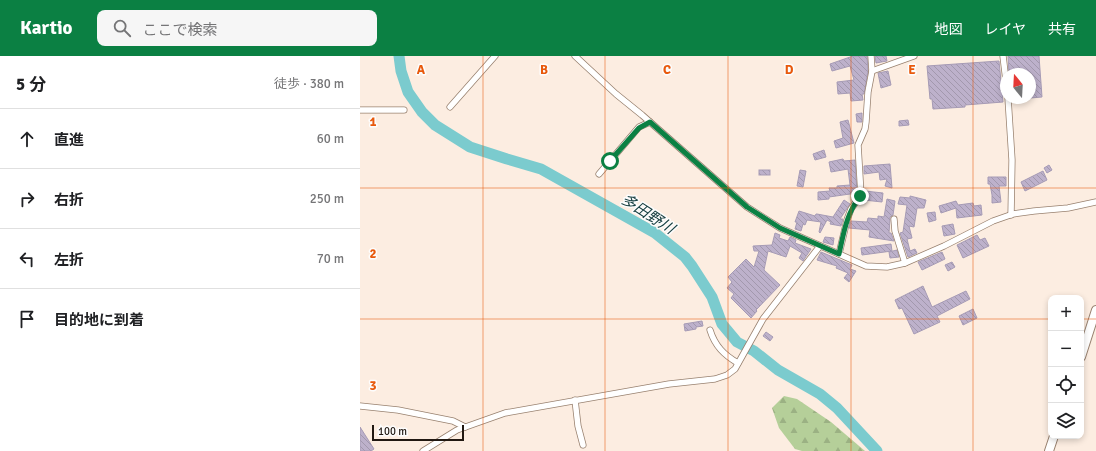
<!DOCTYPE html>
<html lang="ja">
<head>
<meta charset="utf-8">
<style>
	:root { --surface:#fff; --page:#f6f6f6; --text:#202124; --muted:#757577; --line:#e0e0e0; --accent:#0b8043 }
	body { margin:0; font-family:Signika,"Noto Sans JP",sans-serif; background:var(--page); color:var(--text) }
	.controls { position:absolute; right:12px; bottom:12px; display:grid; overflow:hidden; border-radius:8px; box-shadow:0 2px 6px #0003 }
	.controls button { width:36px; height:36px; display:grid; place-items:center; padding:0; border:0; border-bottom:1px solid var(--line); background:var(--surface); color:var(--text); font:20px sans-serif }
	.compass { position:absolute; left:640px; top:12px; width:36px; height:36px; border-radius:50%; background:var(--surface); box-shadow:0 2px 6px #0003; rotate:342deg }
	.scale { position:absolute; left:12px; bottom:10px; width:92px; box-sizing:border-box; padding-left:4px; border:2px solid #211811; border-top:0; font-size:11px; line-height:14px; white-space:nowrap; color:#211811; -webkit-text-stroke:3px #fdfdfd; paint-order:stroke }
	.stop { position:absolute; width:12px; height:12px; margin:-9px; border:3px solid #0b8043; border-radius:50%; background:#fff }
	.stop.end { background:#0b8043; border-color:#fff; box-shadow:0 1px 4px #0008 }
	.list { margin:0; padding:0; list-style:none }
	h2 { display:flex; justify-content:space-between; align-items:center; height:52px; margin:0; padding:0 16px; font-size:17px }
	h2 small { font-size:13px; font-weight:400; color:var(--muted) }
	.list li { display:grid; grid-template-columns:26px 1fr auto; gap:12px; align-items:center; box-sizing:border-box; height:60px; padding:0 16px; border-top:1px solid var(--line) }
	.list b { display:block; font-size:15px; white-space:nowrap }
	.list em { font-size:13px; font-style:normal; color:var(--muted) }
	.icon { flex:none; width:22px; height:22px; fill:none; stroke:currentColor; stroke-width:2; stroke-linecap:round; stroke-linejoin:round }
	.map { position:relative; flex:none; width:736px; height:395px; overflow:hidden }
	header { display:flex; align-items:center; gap:24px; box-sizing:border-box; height:56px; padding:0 20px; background:var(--accent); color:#fff }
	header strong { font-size:19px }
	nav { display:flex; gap:22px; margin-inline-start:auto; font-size:14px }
	.search { width:280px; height:36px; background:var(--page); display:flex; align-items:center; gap:10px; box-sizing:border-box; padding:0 14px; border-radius:8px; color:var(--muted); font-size:15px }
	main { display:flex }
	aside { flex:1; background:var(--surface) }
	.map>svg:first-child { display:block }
</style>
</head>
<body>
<header>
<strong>Kartio</strong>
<div class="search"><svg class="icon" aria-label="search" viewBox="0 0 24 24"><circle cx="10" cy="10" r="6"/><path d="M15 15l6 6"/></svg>ここで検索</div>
<nav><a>地図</a><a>レイヤ</a><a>共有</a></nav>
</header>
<main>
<aside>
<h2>5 分<small>徒歩 · 380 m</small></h2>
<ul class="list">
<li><svg class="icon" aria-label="ahead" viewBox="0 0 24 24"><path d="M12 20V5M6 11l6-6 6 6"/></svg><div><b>直進</b></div><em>60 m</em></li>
<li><svg class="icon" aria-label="right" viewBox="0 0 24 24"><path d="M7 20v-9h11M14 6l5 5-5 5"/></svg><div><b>右折</b></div><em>250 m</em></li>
<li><svg class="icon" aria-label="left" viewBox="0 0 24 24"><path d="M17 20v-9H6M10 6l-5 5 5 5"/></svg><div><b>左折</b></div><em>70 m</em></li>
<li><svg class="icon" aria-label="arrive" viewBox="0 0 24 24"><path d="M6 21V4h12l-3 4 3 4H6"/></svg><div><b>目的地に到着</b></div></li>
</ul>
</aside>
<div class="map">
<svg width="736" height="395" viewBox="0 0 736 395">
	<defs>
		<pattern id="forest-firs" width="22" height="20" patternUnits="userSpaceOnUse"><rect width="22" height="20" fill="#b5cf99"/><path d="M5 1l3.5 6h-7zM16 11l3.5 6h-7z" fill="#9bb183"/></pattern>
		<pattern id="building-back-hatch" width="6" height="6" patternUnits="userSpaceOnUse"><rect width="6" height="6" fill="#bdb1cb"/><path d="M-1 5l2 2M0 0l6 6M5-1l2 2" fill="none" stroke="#a298ad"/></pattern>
	</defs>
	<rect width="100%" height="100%" fill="#fcede1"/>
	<!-- forest -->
	<path fill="url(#forest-firs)" d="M424,340L437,343L471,366L505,395H442L435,393L419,372L412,352Z"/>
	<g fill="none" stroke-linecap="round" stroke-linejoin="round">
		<!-- river -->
		<path stroke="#7bcbce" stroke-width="11" d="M39,0L41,15L48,36L62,56L75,69L110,91L147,103L181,113L295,177L325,201L332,210L352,241L362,268L377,286L394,295L418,314L460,338L477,352L517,395"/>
	</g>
	<!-- building -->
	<g fill="url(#building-back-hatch)" stroke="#a69bb5">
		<path d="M493,0H507L508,15L504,38H502L503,44L491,45L490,37L478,38L477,26L494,24L490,10L472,15L470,8Z"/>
		<path d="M515,0H526L527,5L516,7Z"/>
		<path d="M648,0H679L682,41L670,42V18H649Z"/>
		<path d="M639,5L643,46L605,49V51L573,53L572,43H570L567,10Z"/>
		<path d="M528,15L531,29L521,32L518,17Z"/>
		<path d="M502,57V66H497L496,58Z"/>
		<path d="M488,64L494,87L476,92L474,85L483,82L480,66Z"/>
		<path d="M548,64L549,69L539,70V65Z"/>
		<path d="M464,94L466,101L455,104L453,98Z"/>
		<path d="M483,103L484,105L495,104L497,137L469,141V143L458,144V136L470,135L469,132H477V130L490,129L488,113L471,116L469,106Z"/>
		<path d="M530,108L532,132L525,130L527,123L520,124L519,116L504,118V110Z"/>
		<path d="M689,109L692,114L687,117L684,112Z"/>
		<rect x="399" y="114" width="11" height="5"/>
		<path d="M440,114L446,115L443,131L437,130Z"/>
		<path d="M683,115L687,124L665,135L661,126Z"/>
		<path d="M628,121H646V130H639L641,146L632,147V139L630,128H628Z"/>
		<path d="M505,135L523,137L522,146L504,144Z"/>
		<path d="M550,140L566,144L564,152H557L554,171L549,170L552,182L547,183L550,195L555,193L557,197L548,201L540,177L543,176L547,149L538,148L540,141L550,142Z"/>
		<path d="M527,143L535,145L533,159L530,161V163L529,177H531L534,185L509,181L510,174L489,172L491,165L507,166L508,162L518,163V160L524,161Z"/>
		<path d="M484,144L490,148L480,163H483L481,170L470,168L471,166L467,164L460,177L459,176L461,166L447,164L445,169L443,168L441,175L435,173L437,166H435L439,155L455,160L456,158H457L473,161Z"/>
		<path d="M596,145L598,149L613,147L614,150L621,149L622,159L597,162L596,152L581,157L579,150Z"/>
		<path d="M575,156L576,164L569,166L567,157Z"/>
		<path d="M593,168L595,178L584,180L582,170Z"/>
		<path d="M415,177L420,179L419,182L428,185L430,181L436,184L435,187L451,193L443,205L439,202L442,197L430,190L426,201L408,195L404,214L420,229L396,254L397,255L391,262L371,242L374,238L367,232L372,226L368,221L386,203L394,211L399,195H394L393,190L412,189Z"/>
		<path d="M617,179L620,184L625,182L629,190L603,202L597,189Z"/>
		<path d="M465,181L474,182L473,189L463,186Z"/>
		<path d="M531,188L532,195L502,199L501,192Z"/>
		<path d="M537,194L539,201L530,202L529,196Z"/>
		<path d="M461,196L492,209L490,213L496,215L489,226L484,222L488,217L476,212L477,210L457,204Z"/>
		<path d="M582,196L585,203L562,214L558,206Z"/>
		<path d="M592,206L595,211L588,215L585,209Z"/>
		<path d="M563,230L572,251L606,235L610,243L577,260L580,266L554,278L542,252L539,253L535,244Z"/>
		<path d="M613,253L617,262L603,269L599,260Z"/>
		<path d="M342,265L343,270L336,271V273L325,275L324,268Z"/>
		<path d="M406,276L413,281L410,285L403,280Z"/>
		<path d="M0,371L14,393L11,395H0Z"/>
	</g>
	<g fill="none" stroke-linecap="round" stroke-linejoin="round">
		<defs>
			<g id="street">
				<path d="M215,0L256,38L282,59L387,151L420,172L506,210L527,211L545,207L584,190L633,165L653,158L674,155L708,152L736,146"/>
				<path d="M643,0L646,25"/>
				<path d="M512,15L554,0"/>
				<path d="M648,42L652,104L651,159"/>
				<path d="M90,51L135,0"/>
				<path d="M0,54H44"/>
				<path d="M239,118L279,71L290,66"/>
				<path d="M534,163L535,175L545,207"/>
				<path d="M479,198L487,164L491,153L501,139L498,89L505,73L506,66L508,36L512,15L511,0"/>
				<path d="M350,274C355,290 364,299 378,307"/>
				<path d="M215,344L218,370L223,389"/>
				<path d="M0,350L38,354L93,365L105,371"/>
				<path d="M63,395L97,374L145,357L309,328L355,323L367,319L375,313L403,263L460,190"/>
			</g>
			<g id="secondary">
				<path d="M721,301L736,254"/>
				<path d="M689,395L694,380"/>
			</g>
		</defs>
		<!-- street casing -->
		<use href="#street" stroke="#98816f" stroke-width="7"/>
		<!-- secondary casing -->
		<use href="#secondary" stroke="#98816f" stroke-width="10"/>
		<!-- street -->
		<use href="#street" stroke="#fff" stroke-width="5.5"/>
		<!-- secondary -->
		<use href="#secondary" stroke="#fff" stroke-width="8"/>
	</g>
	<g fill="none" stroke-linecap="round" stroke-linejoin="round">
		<!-- route -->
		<path stroke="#0b8043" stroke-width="5" d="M250,105L279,72L290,66L387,151L420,172L479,198C484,176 486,159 500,140"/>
	</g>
	<!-- grid -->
	<path fill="none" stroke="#e8590c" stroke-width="1" stroke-opacity="0.55" d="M123,0V395M245,0V395M368,0V395M491,0V395M613,0V395M0,132H736M0,263H691M721,263H736"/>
	<g text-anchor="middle" stroke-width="3" stroke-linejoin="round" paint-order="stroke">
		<!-- water labels -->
		<g font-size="15" font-style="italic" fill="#194042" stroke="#fdfdfd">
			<text transform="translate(288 158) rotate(33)" y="5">多田野川</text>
		</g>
	</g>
	<g font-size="13" text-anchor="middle" font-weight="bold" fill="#e8590c" stroke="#fdfdfd" stroke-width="3" stroke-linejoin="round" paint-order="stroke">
		<text x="61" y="18">A</text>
		<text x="184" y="18">B</text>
		<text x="307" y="18">C</text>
		<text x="429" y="18">D</text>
		<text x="552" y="18">E</text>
		<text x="13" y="70">1</text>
		<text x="13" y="202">2</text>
		<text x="13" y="334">3</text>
	</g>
</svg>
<div class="controls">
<button>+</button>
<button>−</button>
<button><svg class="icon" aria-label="locate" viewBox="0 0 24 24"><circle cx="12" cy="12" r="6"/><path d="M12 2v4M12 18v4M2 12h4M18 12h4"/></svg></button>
<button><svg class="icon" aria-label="layers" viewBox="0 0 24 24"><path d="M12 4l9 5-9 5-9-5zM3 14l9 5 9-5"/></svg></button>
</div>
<svg class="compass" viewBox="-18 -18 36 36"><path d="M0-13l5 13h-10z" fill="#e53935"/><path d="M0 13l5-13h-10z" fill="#757577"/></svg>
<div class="scale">100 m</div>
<div class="stop" style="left:250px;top:105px"></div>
<div class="stop end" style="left:500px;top:140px"></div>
</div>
</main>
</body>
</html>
